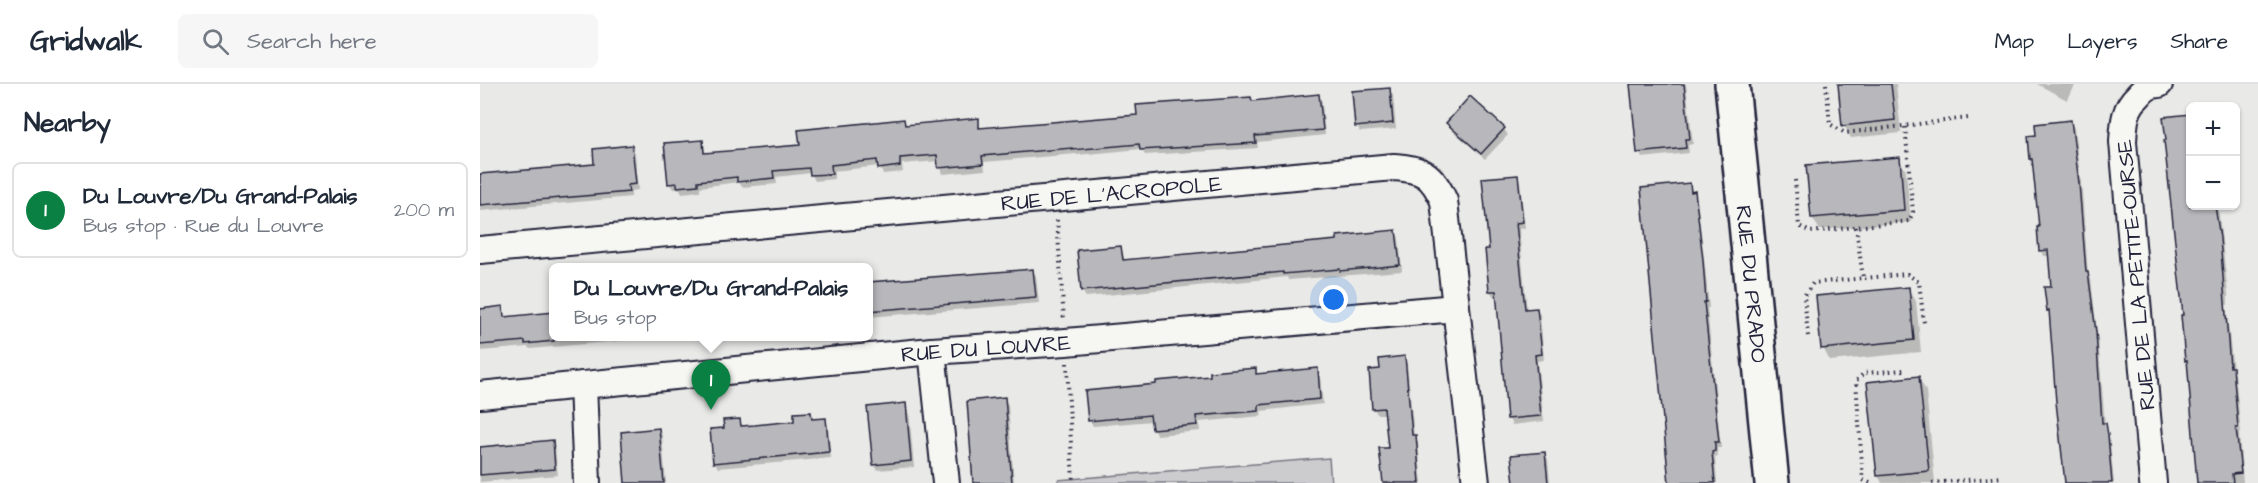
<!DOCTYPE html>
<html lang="en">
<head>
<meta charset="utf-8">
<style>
	:root { --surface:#fff; --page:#f6f6f7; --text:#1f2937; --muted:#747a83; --line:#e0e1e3; --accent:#0b8043 }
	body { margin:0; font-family:"Architects Daughter",sans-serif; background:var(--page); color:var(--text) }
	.controls { position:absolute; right:18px; top:18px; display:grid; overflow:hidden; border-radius:9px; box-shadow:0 2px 4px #0004 }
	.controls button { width:54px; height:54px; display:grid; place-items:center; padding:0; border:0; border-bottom:2px solid var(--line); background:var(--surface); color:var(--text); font:30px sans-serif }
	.you { position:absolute; left:854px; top:216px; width:21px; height:21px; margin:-15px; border:4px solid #fff; border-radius:50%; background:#1a73e8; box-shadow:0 0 0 9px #1a73e833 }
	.badge { display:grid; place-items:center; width:39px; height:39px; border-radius:50%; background:var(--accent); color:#fff; font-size:20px; font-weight:700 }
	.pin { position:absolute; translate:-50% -50px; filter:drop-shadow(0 2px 3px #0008) }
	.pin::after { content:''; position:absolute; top:32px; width:21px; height:18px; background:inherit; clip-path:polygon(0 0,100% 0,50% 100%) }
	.popup { position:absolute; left:69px; top:179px; width:324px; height:78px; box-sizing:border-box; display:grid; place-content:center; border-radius:9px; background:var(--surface); filter:drop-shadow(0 2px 4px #0005); font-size:20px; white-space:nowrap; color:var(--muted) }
	.popup b { font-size:22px; color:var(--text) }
	.popup::after { content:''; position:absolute; left:50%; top:100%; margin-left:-12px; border:12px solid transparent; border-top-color:var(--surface) }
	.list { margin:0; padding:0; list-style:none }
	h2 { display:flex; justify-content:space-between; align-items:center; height:78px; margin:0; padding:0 24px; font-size:26px }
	h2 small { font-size:20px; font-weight:400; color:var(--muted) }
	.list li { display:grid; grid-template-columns:39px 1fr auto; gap:18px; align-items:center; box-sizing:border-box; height:96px; margin:0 12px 12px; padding:0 12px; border:2px solid var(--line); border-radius:9px }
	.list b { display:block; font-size:22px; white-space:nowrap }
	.list p { margin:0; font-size:20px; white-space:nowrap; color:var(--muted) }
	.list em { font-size:20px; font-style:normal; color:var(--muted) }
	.icon { flex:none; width:33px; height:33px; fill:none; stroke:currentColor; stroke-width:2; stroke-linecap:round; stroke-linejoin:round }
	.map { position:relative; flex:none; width:1778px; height:399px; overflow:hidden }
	header { display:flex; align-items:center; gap:36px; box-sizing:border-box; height:84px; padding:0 30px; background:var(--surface); border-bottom:2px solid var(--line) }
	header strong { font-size:28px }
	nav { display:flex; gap:33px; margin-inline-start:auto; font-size:21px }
	.search { width:420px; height:54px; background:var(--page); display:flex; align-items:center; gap:15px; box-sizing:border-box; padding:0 21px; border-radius:9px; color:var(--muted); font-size:22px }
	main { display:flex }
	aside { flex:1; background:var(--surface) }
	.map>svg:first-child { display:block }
</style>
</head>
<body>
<header>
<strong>Gridwalk</strong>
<div class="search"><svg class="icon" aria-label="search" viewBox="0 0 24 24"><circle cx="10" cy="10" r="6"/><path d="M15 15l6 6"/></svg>Search here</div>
<nav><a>Map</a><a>Layers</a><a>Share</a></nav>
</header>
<main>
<aside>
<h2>Nearby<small></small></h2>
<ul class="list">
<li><span class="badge">1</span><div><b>Du Louvre/Du Grand-Palais</b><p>Bus stop · Rue du Louvre</p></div><em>200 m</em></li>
</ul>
</aside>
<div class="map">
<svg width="1778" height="399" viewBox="0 0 1778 399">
	<rect width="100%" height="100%" fill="#e9e9e7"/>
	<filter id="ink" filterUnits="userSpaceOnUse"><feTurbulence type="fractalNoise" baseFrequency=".0167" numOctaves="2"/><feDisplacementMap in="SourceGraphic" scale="12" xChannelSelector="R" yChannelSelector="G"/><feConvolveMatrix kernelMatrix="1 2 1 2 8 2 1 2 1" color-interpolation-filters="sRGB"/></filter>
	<g filter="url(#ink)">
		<!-- green -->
		<path fill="#ccccce" stroke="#777784" stroke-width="1.5" d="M849,374L851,399H578V396Z"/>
		<!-- shadow -->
		<g fill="#0003">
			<path d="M1152,0H1206L1213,60L1208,61L1209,69L1162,74L1159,68Z"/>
			<path d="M1360,0H1416L1421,49L1371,54L1364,41Z"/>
			<path d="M1557,0H1596L1587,16Z"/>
			<path d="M909,5L913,11L916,45L880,48L877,42Z"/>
			<path d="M839,12L842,18L845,51L777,58L778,64L665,71L661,65L597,71L596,70L504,78L505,86L463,90L459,77L422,80L423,88L403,90L399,82L354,87V95L335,97L331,89L296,93L297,100L262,103L259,98L220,103V107L202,109L200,105H193L189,99L222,57L226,70L321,62L424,36L427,43L498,36L501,45L658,33Z"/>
			<path d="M1710,32V122H1738L1748,210V221H1746L1753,286L1755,290L1761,349L1759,350L1763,399H1719L1685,34Z"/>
			<path d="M1590,38L1594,44L1602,107L1608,191L1611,195L1618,256L1625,340L1630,359L1634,399H1586L1571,231L1568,226L1573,204L1570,172H1564L1560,166L1557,109L1558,52Z"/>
			<path d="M968,39L1024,45L1028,51L1005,75L971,45Z"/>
			<path d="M151,63L155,69L158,106L151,107V113L0,127V92L116,81Z"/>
			<path d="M1419,74L1426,87L1431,138L1340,146L1332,134Z"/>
			<path d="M1037,92L1040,98L1045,144L1039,145L1047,227L1057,226L1060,231L1064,276L1057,277L1064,337L1032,341L1029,335L1018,212L1014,213L1010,207L1011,166Z"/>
			<path d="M1209,101L1217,115L1225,183L1229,224H1227L1241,364H1237L1238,373H1235L1237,399H1190Z"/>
			<path d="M916,148L919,154L922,187L808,196L807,193L606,213L602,207L599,167L641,163L645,177L859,157Z"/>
			<path d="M553,186L556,192L559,219L388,233V199Z"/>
			<path d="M1428,205L1436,217L1441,268L1350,277L1343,264Z"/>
			<path d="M22,224L26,234L74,252H193L50,265L48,263L0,267V226Z"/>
			<path d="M924,274L927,280L934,352L938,359L942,399H904L910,365L907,330H897L894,324L902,286Z"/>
			<path d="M775,286L778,291L837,286L840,292L843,320L781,327L782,332L719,338L720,347L677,351L673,345L672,337L613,342L610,336L678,301Z"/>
			<path d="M1439,294L1446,307L1455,399H1402L1398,392Z"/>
			<path d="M525,315L528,321L534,399H495Z"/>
			<path d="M425,320L429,326L434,383L398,386L394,381Z"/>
			<path d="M330,329L334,336L345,335L348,341L351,374L238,384L235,378L245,345L259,336L263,343L316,338Z"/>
			<path d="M178,346L182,351L186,399H147Z"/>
			<path d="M72,358L75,364L78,391L0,398V365Z"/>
			<path d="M1064,369L1068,375L1070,399H1035Z"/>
		</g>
		<!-- building -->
		<g fill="#b8b8bc" stroke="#22223b" stroke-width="1.5">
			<path d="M1150,0H1204L1210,55H1205L1206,64L1157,69Z"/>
			<path d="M1358,0H1411L1415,36L1362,42Z"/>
			<path d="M910,4L913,39L875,43L872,7Z"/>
			<path d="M839,10L843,46L775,52L776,59L660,66L659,60L592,66V64L502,72L503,80L458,84L457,71L420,74V82L398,85L397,76L351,81L352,90L330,91L329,84L293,87L294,94L257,98V93L218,97V101L197,103V99L188,100L184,59L223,56L224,69L320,61L318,46L405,37L424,35L425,41L499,34V44L657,31L656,21L771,13L772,17Z"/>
			<path d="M990,12L1025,44L1001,70L966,39Z"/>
			<path d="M1710,30V122H1735L1740,154L1750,283H1753L1758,344H1756L1761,389L1752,390L1753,399H1717L1707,276L1705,277L1701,231H1703L1699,195L1684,56H1686L1683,33Z"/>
			<path d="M1591,36L1599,99L1606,188H1608L1616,248L1622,339H1626L1628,351L1632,399H1585L1576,318L1569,226L1567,227L1564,203H1571L1568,166L1559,167L1557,143H1559L1552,75H1550L1548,52L1556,51L1555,40Z"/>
			<path d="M152,61L156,100L148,101L149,108L0,121V90L114,80L113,65Z"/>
			<path d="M1420,73L1424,126L1331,134L1326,81Z"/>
			<path d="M1038,91L1043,138L1036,139L1045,225L1057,224L1062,270L1055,271L1061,332L1027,335L1016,207H1009L1005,165H1009L1002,94Z"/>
			<path d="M1210,99L1211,108L1215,107L1223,176L1226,218H1224L1239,358H1235V367L1232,368L1235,399H1189L1161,104Z"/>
			<path d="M916,146L920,181L860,187V185L803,190V188L601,207L597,166L641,162L643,176L857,156V152Z"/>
			<path d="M553,185L556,213L388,227V198Z"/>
			<path d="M1429,203L1434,256L1341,265L1336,212Z"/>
			<path d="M23,222L24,233L74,228V257L45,260V257L0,261V225Z"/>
			<path d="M925,272L932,351H936L940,399H903L899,364H908L904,324L892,325L889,286L900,285L899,275Z"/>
			<path d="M776,284V290L838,284L840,315L779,321V327L716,332L717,341L672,345L670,331L608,337L605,307L676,300V297L730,292V288Z"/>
			<path d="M1439,292L1449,387L1397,392L1387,298Z"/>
			<path d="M525,313L532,399H493L487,317Z"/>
			<path d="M426,319L431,377L393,381L387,323Z"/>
			<path d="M331,328L332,335L346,334L349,368L233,379L230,345L244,344L243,336L260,335L261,342L275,341L314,337V329Z"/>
			<path d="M179,344L184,399H145L141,348Z"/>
			<path d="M73,356L75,385L0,391V363Z"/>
			<path d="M1065,368L1068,399H1034L1031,371Z"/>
		</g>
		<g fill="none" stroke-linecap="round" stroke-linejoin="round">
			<defs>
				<g id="street">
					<path id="s1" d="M0,166L914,83C943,85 952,90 964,117L996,399"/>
					<path d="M452,267L466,399"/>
					<path d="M103,301L107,399"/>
					<path id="s2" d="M0,311L452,267L586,258L976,224"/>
					<path d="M1673,399L1643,58C1644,40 1644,25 1658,12C1665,4 1668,1 1679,0"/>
				</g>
				<g id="secondary">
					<path id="s3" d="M1252,0L1292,399"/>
				</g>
			</defs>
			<!-- street casing -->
			<use href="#street" stroke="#22223b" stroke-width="30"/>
			<!-- secondary casing -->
			<use href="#secondary" stroke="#22223b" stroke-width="38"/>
			<!-- path -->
			<g stroke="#22223b" stroke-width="4" stroke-dasharray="1.5 4.5" stroke-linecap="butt">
				<path d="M1346,0L1350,40L1365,49L1488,34"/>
				<path d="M1315,96L1319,142L1330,148L1429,137L1433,128L1425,42"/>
				<path d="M577,136L584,236"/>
				<path d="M1376,143L1383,194"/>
				<path d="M1328,252L1324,212L1333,199L1427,190L1439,198L1444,239"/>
				<path d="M587,279L593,399"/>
				<path d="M1390,399L1383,396L1376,297L1384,289L1424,286"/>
				<path d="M1452,399L1523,393"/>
			</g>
			<!-- street -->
			<use href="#street" stroke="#f6f6f2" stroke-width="26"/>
			<!-- secondary -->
			<use href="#secondary" stroke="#f6f6f2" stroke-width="33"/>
		</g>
	</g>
	<g text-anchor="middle" stroke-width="5" stroke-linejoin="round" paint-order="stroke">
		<!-- street labels -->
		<g font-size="22" fill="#22223b" stroke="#f6f6f2">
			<text dy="8" stroke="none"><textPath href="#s1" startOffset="634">RUE DE L'ACROPOLE</textPath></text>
			<text transform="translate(1655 191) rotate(-95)" y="8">RUE DE LA PETITE-OURSE</text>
			<text dy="8" stroke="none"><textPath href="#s3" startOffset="201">RUE DU PRADO</textPath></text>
			<text dy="8" stroke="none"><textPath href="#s2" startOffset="508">RUE DU LOUVRE</textPath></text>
		</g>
	</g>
</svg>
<div class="controls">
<button>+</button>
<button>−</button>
</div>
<div class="you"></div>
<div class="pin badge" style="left:231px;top:326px">1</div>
<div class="popup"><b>Du Louvre/Du Grand-Palais</b>Bus stop</div>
</div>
</main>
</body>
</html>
